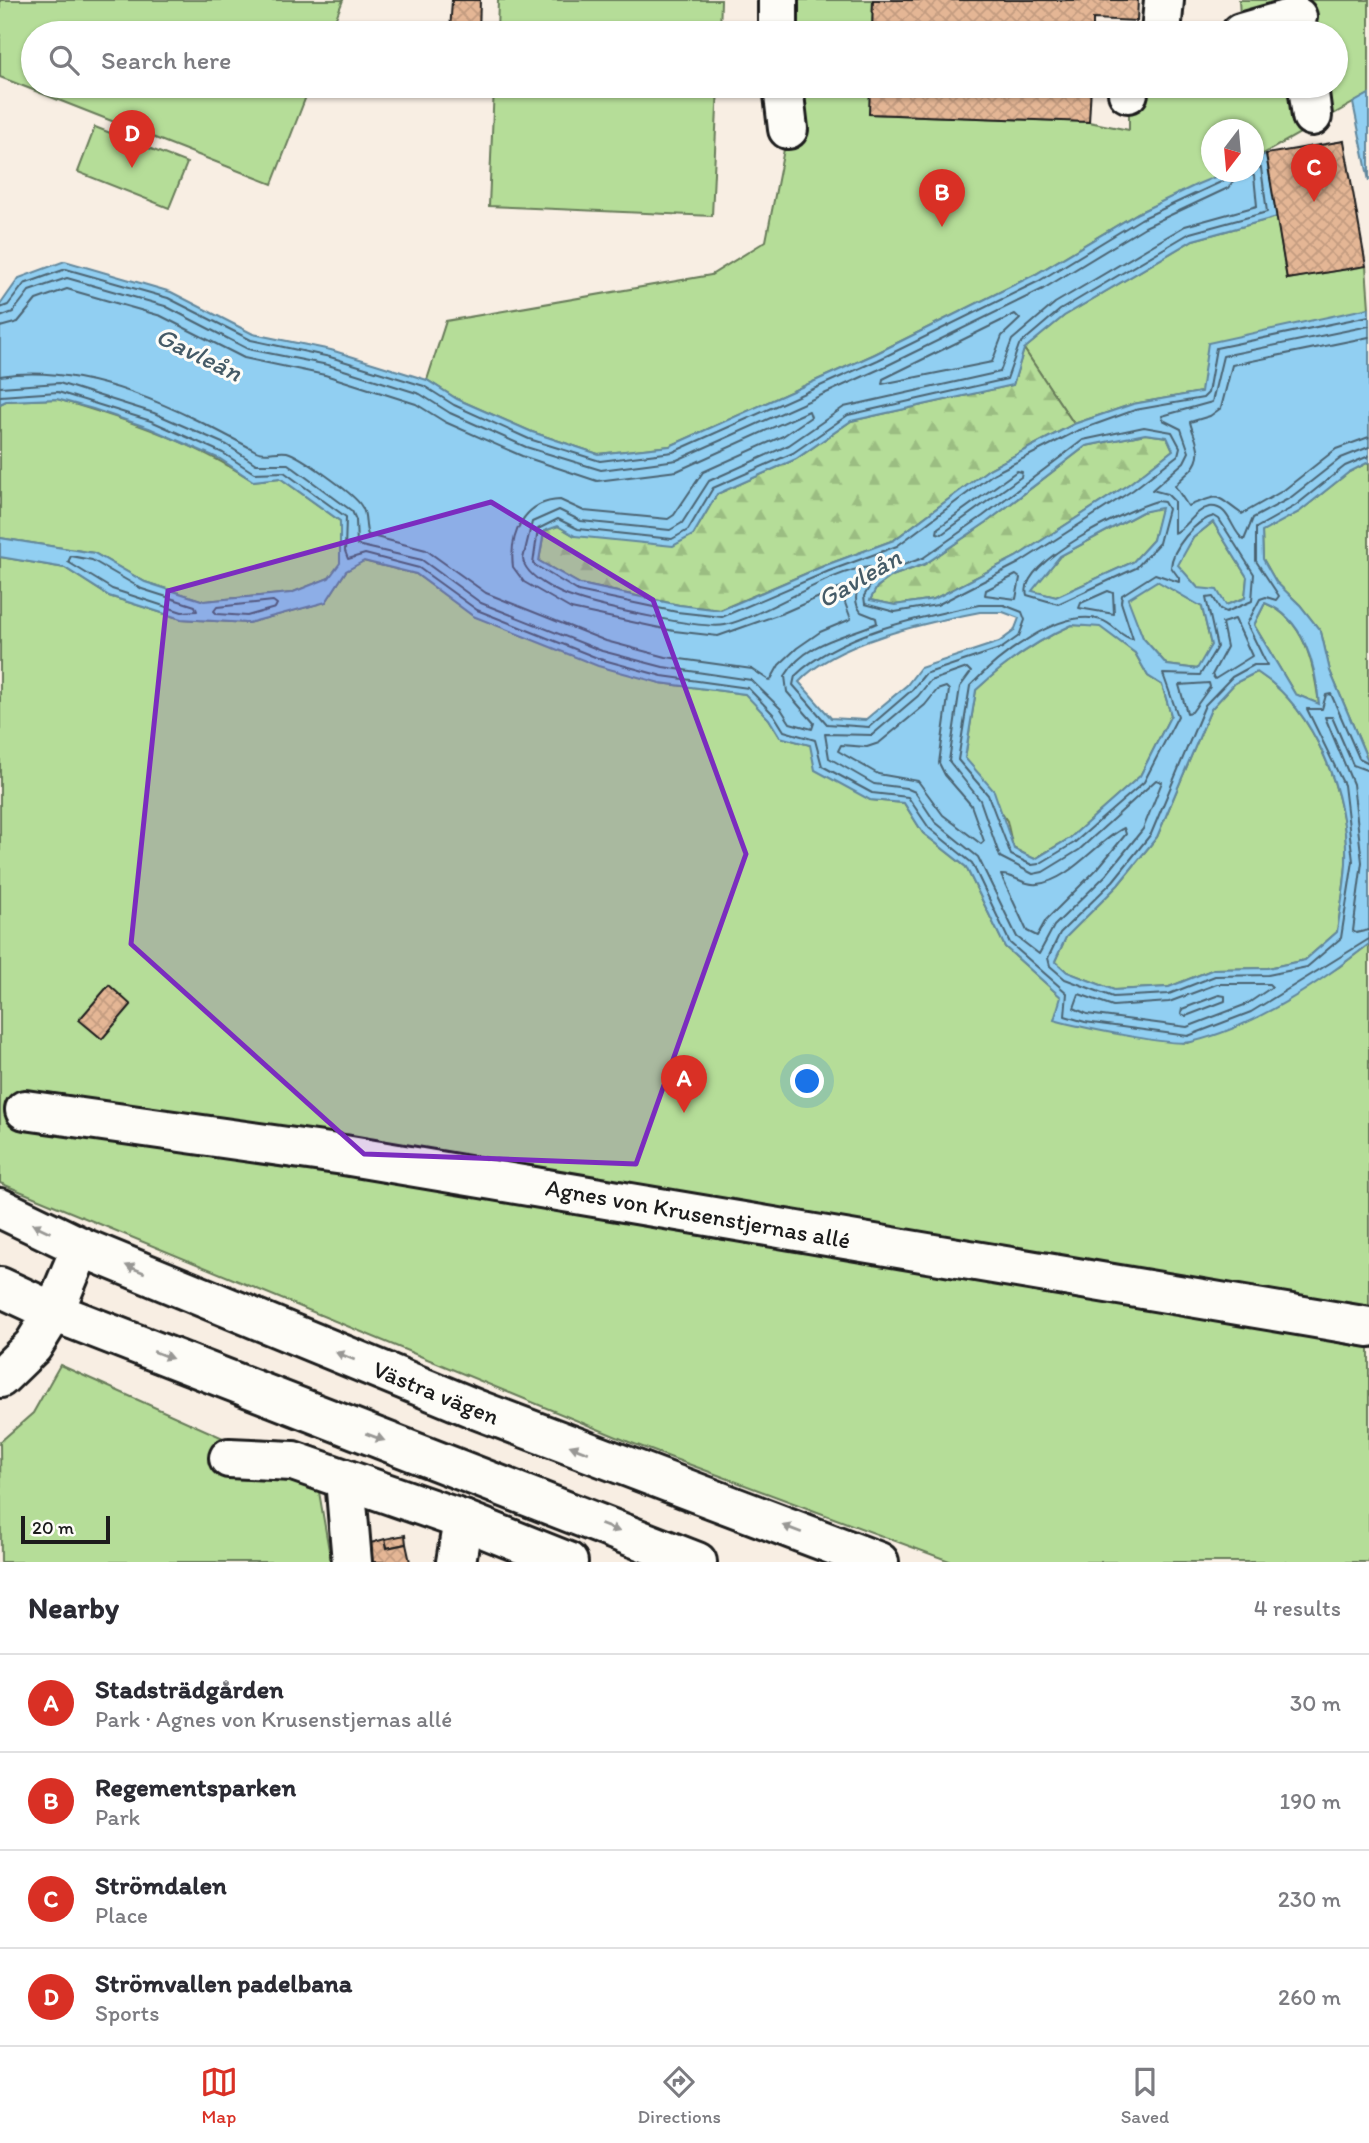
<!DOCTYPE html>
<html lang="en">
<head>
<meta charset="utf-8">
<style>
	:root { --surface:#fff; --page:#f7f7f7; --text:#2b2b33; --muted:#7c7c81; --line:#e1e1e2; --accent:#d93025 }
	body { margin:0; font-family:Itim,sans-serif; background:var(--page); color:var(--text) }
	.compass { position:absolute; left:1201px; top:119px; width:63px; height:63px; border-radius:50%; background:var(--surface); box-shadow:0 2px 5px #0004; rotate:196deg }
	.scale { position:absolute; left:21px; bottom:18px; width:89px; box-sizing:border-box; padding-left:7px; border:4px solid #1c1c1c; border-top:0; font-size:19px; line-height:24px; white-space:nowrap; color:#1c1c1c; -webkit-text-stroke:5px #fdfcf7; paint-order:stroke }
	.you { position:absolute; left:808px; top:1082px; width:24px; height:24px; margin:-18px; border:5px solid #fff; border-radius:50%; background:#1a73e8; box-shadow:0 0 0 10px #1a73e833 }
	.badge { display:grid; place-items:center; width:46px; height:46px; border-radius:50%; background:var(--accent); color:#fff; font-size:23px; font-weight:700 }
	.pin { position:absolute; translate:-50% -58px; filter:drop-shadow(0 2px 4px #0008) }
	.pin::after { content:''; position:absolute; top:37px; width:24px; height:21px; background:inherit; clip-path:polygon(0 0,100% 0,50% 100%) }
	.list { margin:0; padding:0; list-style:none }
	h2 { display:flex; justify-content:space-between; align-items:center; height:91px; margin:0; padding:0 28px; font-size:30px }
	h2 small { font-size:23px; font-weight:400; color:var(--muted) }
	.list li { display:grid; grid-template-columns:46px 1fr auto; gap:21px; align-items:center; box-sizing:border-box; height:98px; padding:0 28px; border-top:2px solid var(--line) }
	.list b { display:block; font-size:26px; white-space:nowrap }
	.list p { margin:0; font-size:23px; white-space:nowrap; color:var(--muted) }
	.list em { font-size:23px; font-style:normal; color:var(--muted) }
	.icon { flex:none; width:38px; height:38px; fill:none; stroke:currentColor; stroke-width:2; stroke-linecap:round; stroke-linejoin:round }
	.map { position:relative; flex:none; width:1369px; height:1562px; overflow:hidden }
	.search { position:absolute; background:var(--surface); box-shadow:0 2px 5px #0004; left:21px; right:21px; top:21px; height:77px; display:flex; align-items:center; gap:18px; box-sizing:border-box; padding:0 24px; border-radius:38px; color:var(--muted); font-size:26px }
	.sheet { height:483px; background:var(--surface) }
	nav { display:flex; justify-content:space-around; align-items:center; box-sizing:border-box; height:98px; border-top:2px solid var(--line); background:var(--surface); font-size:19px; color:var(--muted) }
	nav a { display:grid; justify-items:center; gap:4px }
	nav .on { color:var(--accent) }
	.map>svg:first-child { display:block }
</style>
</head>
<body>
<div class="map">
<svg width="1369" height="1562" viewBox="0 0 1369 1562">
	<defs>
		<pattern id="forest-firs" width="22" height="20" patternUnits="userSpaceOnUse" patternTransform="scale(1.75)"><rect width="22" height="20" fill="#b5dd98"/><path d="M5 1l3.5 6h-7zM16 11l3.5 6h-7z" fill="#9bbd82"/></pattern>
		<pattern id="building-cross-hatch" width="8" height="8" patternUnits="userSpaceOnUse" patternTransform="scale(1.75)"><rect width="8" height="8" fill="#e4b695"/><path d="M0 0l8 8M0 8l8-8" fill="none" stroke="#c39c80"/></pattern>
	</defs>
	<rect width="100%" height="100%" fill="#f8eee3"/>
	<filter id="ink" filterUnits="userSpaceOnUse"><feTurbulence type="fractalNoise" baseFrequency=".0143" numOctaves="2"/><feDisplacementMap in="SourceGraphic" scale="14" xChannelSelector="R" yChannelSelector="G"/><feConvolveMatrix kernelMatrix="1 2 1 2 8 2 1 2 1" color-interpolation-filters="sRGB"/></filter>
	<g filter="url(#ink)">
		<!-- green -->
		<g fill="#b5dd98" stroke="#687c5a" stroke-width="2">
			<path d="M0,0H343L330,33H33V86H310L272,184L0,77Z"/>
			<path d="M498,0H721L720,33H497Z"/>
			<path d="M784,0H873L872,33H785Z"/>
			<path d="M1239,0H1369V94L1254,159V130H1212V172H1227L1138,213L1036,274L875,354L670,446L598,454L532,432L457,399L427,380L446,321L711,275L766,241L788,129L787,86H870V114L1089,122L1129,130V86H1336V33H1241Z"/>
			<path d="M494,86H718L712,216L489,206Z"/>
			<path d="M95,127L187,163L169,208L78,172Z"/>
			<path d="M1277,217L1287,279L1366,266L1369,308L1201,392L1133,404L1074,424L1024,349L1064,316L1193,240Z"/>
			<path d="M57,399C125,419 193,441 253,481L280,478L340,521L341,563L329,578L291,593L204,601L145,582L94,553L0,538V404L6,401Z"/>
			<path d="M1369,462V763L1330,671L1321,632L1300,605L1276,582L1263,559L1262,531L1299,512L1349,472Z"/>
			<path d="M1162,507L1153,540L1133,562L1056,597L1031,591L1060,556L1142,512Z"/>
			<path d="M1213,522L1247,577L1245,598L1226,605L1198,588L1177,565L1193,538Z"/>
			<path d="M0,557L65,568L109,596L181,619L248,623L326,602L346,571L363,561L416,574L474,616L660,683L746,694L769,719L780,737L810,745L870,800L904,803L923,833L966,867L1005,947L1061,997L1138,1036L1188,1043L1254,1018L1339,967L1369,944V1562H952L629,1442L0,1183Z"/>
			<path d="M1156,580L1202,607L1211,645L1198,669L1167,665L1143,638L1127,599Z"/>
			<path d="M1265,603C1305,619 1314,665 1319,704L1295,694L1254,625Z"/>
			<path d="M1072,625L1100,626L1135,653L1148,676L1162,685L1171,715L1140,776L1070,838L1034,859L1013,848L1007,821L965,758L976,690C1005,663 1036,641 1072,625Z"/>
			<path d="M1257,672C1315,709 1349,796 1346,863C1345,886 1340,910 1337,932L1305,960L1268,968L1214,969L1169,987L1114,990L1067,972L1055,961L1066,937L1118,885L1157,837L1211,709L1235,683Z"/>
			<path d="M60,1365L317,1480L331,1562H1L0,1442L33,1413Z"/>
		</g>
		<!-- forest -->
		<g fill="url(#forest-firs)" stroke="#687c5a" stroke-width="2">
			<path d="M1024,349L1074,424L989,469L894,540L826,565L720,610L679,605L580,584L539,561L544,531L558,526L575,536L693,535L717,494L796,459L851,421L1013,385Z"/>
			<path d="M1145,434L1167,437L1173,450L1129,484L1016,557L934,599L895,605L870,600L877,587L892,576L925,564L987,522L1086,446Z"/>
		</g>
		<!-- water -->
		<g fill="#91cff2" stroke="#62879c" stroke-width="2" fill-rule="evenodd">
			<path d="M1369,94V181L1353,103Z"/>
			<path d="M1266,154L1277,217L1193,240L1064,316L1024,349L1013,385L851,421L796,459L717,494L693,535L673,546L575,536L558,526L544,531L539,561L580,584L679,605L721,610L826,565L894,540L989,469L1074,424L1133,404L1201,392L1208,343L1369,308V462L1349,472L1299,512L1262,532L1263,559L1276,582L1300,605L1321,632L1330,671L1369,763V944C1318,984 1255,1027 1191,1042C1173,1047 1075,1026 1054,1020L1061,997L1005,947L966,867L923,833L904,803L870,800L815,770L810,745L780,737L769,719L745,694L660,683L598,666L473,616L416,574L364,561L346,571L326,602L248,623L181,619L109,596L65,568L0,557V538L94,553L145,582L204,601L291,593L329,578L340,563V521L280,478L253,481L220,459L149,428L93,409L57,399L6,401L0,404V305L19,278L65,261L171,292L253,334L331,350L427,380L457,399L532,432L598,454L670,446L875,354L1036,274L1138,213L1198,184L1227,172H1254V159ZM1145,434L1167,437L1173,450L1129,484L1016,557L934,599L895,605L870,600L877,587L892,576L925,564L987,522L1086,446ZM1161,508L1153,540L1133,562L1056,597L1032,591L1060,556L1142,512ZM1213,522L1247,577L1245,598L1226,605L1217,590L1198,588L1178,565L1193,538ZM1157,581L1202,607L1211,645L1197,669L1167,665L1143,638L1128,599ZM1265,603C1304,618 1316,666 1319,704L1295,694L1254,625ZM980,612H1003L1019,618L1014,631L999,642L920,668L907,685L865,720L831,718L799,682C835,642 928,622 980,612ZM1072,625L1100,627L1135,653L1148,676L1162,685L1171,715L1140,776L1070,838L1035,859L1014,849L994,791L965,758L976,690C1005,663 1036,641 1072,625ZM1257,672C1315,709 1349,796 1346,863C1345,886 1340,910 1337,932L1305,960L1268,968L1214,969L1169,987L1114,990L1067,972L1055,961L1066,937L1118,885L1157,837L1211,709L1235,683Z"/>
		</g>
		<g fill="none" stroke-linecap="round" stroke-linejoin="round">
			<!-- shore -->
			<g stroke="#4b6472" stroke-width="2">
				<path d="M1254,165L1261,168L1267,212L1190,233L1060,310L1019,345L1007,379L848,415L793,453L713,488L688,530L672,539L578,529L558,519L538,529L533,564L578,591L677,612L722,617L829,571L897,546L993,474L1077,431L1135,410L1203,398L1208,393L1216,348L1369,316"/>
				<path d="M0,308L8,305L24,284L66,269L168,298L251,340L330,357L424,386L454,405L529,439L600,461L673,452L878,360L1039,281L1141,219L1223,181L1227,172"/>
				<path d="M1015,314L1020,319L1002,336L992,362L882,384L883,379Z"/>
				<path d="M0,317L13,312L29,291L67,278L165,306L248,349L328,365L420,394L450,413L526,447L601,470L677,460L882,368L1043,289L1145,227L1228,188L1234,180L1236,172"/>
				<path d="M1369,326L1223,356L1212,402L1162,416L1163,420L1181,429L1189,452L1184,462L1152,490L1167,494L1174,501V533C1186,530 1194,510 1209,507C1230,504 1231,532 1244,540L1253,518L1290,498L1341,458L1369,447"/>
				<path d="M0,327L18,322L36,300L67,289L161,316L244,358L325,375L416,404L445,422L522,456L597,481L677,471L809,411L811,417L783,436L703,472L674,515L668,519L584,511L560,500C524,501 509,534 513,567L524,582L571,609L674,631L718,636L783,613L842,587L846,589L845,603L851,619L820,632L797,648L779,665L770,681L752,669L666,657L606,641L486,593L426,550L368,535C364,525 368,514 360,504C351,492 301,456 287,452C277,450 265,456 256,451C180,410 89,362 0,376"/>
				<path d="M1369,337L1232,365L1221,408L1210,416L1190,422C1194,439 1206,453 1191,470C1186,475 1179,480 1175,486L1188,506C1223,493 1213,494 1242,514L1284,490L1336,449L1369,437"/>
				<path d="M0,387L59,383L154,413L227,445L256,464H288L352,511L356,520L357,545L422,560L481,603L602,651L663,667L751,680L781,709L790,723L812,729L814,723L787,692L785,676C805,642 845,637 877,623L876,618L861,612C850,598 859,582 871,571L870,567C832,569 767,615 725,625C704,630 601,607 577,599C560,594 525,577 523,559L532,522L559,510L581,521L670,530L682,523L709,481L789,445L844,407L1000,372L1012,340L1055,303L1185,226L1257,206L1254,176L1246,172"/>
				<path d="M0,396L58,392L151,421L223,453L254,473L284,472L346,517L345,551L348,559L365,554L419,568L477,610L600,659L662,676L748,688L774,715L784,731L815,740L822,766L872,793L908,797L929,828L972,863L1010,943L1067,993L1065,1016L1085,1022L1188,1036L1251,1012L1369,939"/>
				<path d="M1144,427L1172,432L1180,447L1178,455L1133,490L1019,563L937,605L895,612L865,604L864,596L873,581L889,570L923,558L983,516L1083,440Z"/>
				<path d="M1369,456L1345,466L1295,506L1256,528V561L1279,596L1276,600L1266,597L1260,599L1247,624L1267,665H1254L1232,677L1205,705L1151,834L1113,881L1060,933L1048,958L1050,966L1065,979L1113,997L1169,994L1215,976L1268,975L1307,967L1341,938L1353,861L1344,785L1307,709H1322L1326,695L1331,694L1359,758L1369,763"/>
				<path d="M1017,471L1022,472L1021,477L942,534L937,533L938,528Z"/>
				<path d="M1157,501L1164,502L1168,509L1159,543L1136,568L1058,604L1027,595C1017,562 1131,508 1157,501Z"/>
				<path d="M1214,516L1219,519L1254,574L1252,601L1226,612L1220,609L1213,597L1206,598L1217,647L1200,675L1163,674L1178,716L1144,782L1074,843L1039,864L1032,865L1011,855L988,795L958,760L970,686C997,658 1059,607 1101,620C1113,623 1121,638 1133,639L1121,602L1122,595L1155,574L1179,582V578L1171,567C1172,549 1195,520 1214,516Z"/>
				<path d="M71,556L92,560L142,589L195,606L197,611L182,612L112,589L68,562Z"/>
				<path d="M1016,575L1020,578L1016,599L985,595L986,590Z"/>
				<path d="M1108,591L1113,593L1114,614L1079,608L1081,603Z"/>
				<path d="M273,601L277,604L275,608L247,616L217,614L214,611L217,607Z"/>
				<path d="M979,605H1004L1022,612L1025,620L1019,636L1002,648L925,674L912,690L869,727L827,724L793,685L795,676C839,633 920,617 979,605Z"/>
				<path d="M1235,619L1252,656L1215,679L1212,675L1227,647L1222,623Z"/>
				<path d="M967,668L971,672L960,687L949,761L980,800L1000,857L1033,874L1043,872L1079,850L1156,780L1162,782L1143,829L1106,875L1054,926L1039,954L1017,937L978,857L935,822L915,792L906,788L874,784L829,758L825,734L872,735L918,696L930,681Z"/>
				<path d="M1209,683L1210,687L1192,712L1187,713L1179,685Z"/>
				<path d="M946,687L949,690L939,763L945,775L971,805L984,841L981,844L943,815L918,781L878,774L838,751L841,745L867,747L879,743L925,705L937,690Z"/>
				<path d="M1369,771L1353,765L1332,717H1325L1353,784L1362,862L1353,931L1356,933L1369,930"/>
				<path d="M1124,828L1126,834L1098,868L1046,920L1037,936L1027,931L1001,875C1013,874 1024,886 1037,884C1070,881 1097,841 1124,828Z"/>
				<path d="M1217,984H1269L1272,987L1247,1004L1187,1027L1087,1014L1074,1008L1079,994L1113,1006L1169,1002Z"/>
				<path d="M1219,995L1225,996V1001L1186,1016L1181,1014L1182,1009Z"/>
			</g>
		</g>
		<!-- building -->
		<g fill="url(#building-cross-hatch)" stroke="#1c1c1c" stroke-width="2">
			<path d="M452,0H480L479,33H450Z"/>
			<path d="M873,0H1138L1137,21L1093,19V33L908,30V33H872Z"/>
			<path d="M870,86H1091L1089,122L869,114Z"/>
			<path d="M1344,141L1366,266L1287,279L1266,154Z"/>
			<path d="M109,985L131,1005L102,1039L79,1020Z"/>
			<path d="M405,1535L406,1544L387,1548L385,1539Z"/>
			<path d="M385,1539L387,1548L406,1544L410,1562H364L360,1546Z"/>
		</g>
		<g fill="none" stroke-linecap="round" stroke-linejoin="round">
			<defs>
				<g id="minor">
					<path d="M778,33V0"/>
					<path d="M1161,33L1164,0"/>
					<path d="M1241,33L1297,17"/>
					<path d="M783,86L788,129"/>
					<path d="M1308,86L1312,116"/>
					<path d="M1128,93V86"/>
					<path d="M25,1110L344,1155L1369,1327"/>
					<path d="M0,1378L33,1346L54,1312"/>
					<path d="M229,1458L293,1461L463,1520L568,1562"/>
					<path d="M345,1479L352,1562"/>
					<path d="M456,1562L463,1520"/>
				</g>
				<g id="major">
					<path d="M0,1208L81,1247L478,1410L879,1562"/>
					<path d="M0,1287L54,1312L697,1562"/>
					<path d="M54,1312L81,1247"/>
				</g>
			</defs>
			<!-- minor casing -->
			<use href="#minor" stroke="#1c1c1c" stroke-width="44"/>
			<!-- major casing -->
			<use href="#major" stroke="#1c1c1c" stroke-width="44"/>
			<!-- minor -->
			<use href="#minor" stroke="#fdfcf7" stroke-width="38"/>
			<!-- major -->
			<use href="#major" stroke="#fdfcf7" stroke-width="38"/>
		</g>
		<!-- one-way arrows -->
		<defs><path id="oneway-solid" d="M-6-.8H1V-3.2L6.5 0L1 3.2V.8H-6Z" transform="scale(1.75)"/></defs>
		<g fill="#989794">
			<use href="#oneway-solid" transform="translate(41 1228) rotate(-154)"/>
			<use href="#oneway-solid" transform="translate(135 1269) rotate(-158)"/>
			<use href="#oneway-solid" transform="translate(163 1355) rotate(21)"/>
			<use href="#oneway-solid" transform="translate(345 1356) rotate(-158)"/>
			<use href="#oneway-solid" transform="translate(375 1437) rotate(21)"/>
			<use href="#oneway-solid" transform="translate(579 1449) rotate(-159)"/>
			<use href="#oneway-solid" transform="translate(610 1528) rotate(21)"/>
			<use href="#oneway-solid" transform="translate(792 1529) rotate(-159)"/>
		</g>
	</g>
	<!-- marked area -->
	<path fill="#7b2cbf" fill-opacity="0.2" stroke="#7b2cbf" stroke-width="5" stroke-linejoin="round" d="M491,502L653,600L746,854L636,1164L364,1154L131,944L168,591Z"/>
	<g text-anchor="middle" stroke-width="6" stroke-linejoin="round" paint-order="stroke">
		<!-- street labels -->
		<g font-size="24" fill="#1c1c1c" stroke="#fdfcf7">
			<text transform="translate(698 1214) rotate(10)" y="8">Agnes von Krusenstjernas allé</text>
			<text transform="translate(436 1393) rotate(22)" y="8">Västra vägen</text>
		</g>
		<!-- water labels -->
		<g font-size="26" font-style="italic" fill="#455b67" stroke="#fdfcf7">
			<text transform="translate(199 354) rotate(26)" y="9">Gavleån</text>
			<text transform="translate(859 578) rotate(-30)" y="9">Gavleån</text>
		</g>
	</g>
</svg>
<svg class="compass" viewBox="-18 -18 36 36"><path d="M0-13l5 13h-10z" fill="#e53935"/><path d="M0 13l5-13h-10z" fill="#7c7c81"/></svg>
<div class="scale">20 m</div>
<div class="you"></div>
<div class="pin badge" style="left:684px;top:1113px">A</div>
<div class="pin badge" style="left:942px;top:227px">B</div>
<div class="pin badge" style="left:1314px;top:202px">C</div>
<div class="pin badge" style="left:132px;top:168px">D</div>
<div class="search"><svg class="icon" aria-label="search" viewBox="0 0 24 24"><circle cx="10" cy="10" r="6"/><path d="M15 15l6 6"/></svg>Search here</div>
</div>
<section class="sheet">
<h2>Nearby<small>4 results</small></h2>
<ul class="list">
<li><span class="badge">A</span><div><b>Stadsträdgården</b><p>Park · Agnes von Krusenstjernas allé</p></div><em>30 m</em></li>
<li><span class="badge">B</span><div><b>Regementsparken</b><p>Park</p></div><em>190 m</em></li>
<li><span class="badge">C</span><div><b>Strömdalen</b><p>Place</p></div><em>230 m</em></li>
<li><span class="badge">D</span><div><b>Strömvallen padelbana</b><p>Sports</p></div><em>260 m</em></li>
</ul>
</section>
<nav>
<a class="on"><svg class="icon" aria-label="map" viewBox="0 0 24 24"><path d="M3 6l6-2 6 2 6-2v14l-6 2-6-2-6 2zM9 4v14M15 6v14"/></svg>Map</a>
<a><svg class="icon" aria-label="directions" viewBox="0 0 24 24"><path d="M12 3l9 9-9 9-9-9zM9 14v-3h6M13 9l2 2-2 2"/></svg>Directions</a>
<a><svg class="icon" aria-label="saved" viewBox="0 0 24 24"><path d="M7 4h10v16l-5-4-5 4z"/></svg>Saved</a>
</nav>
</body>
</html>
